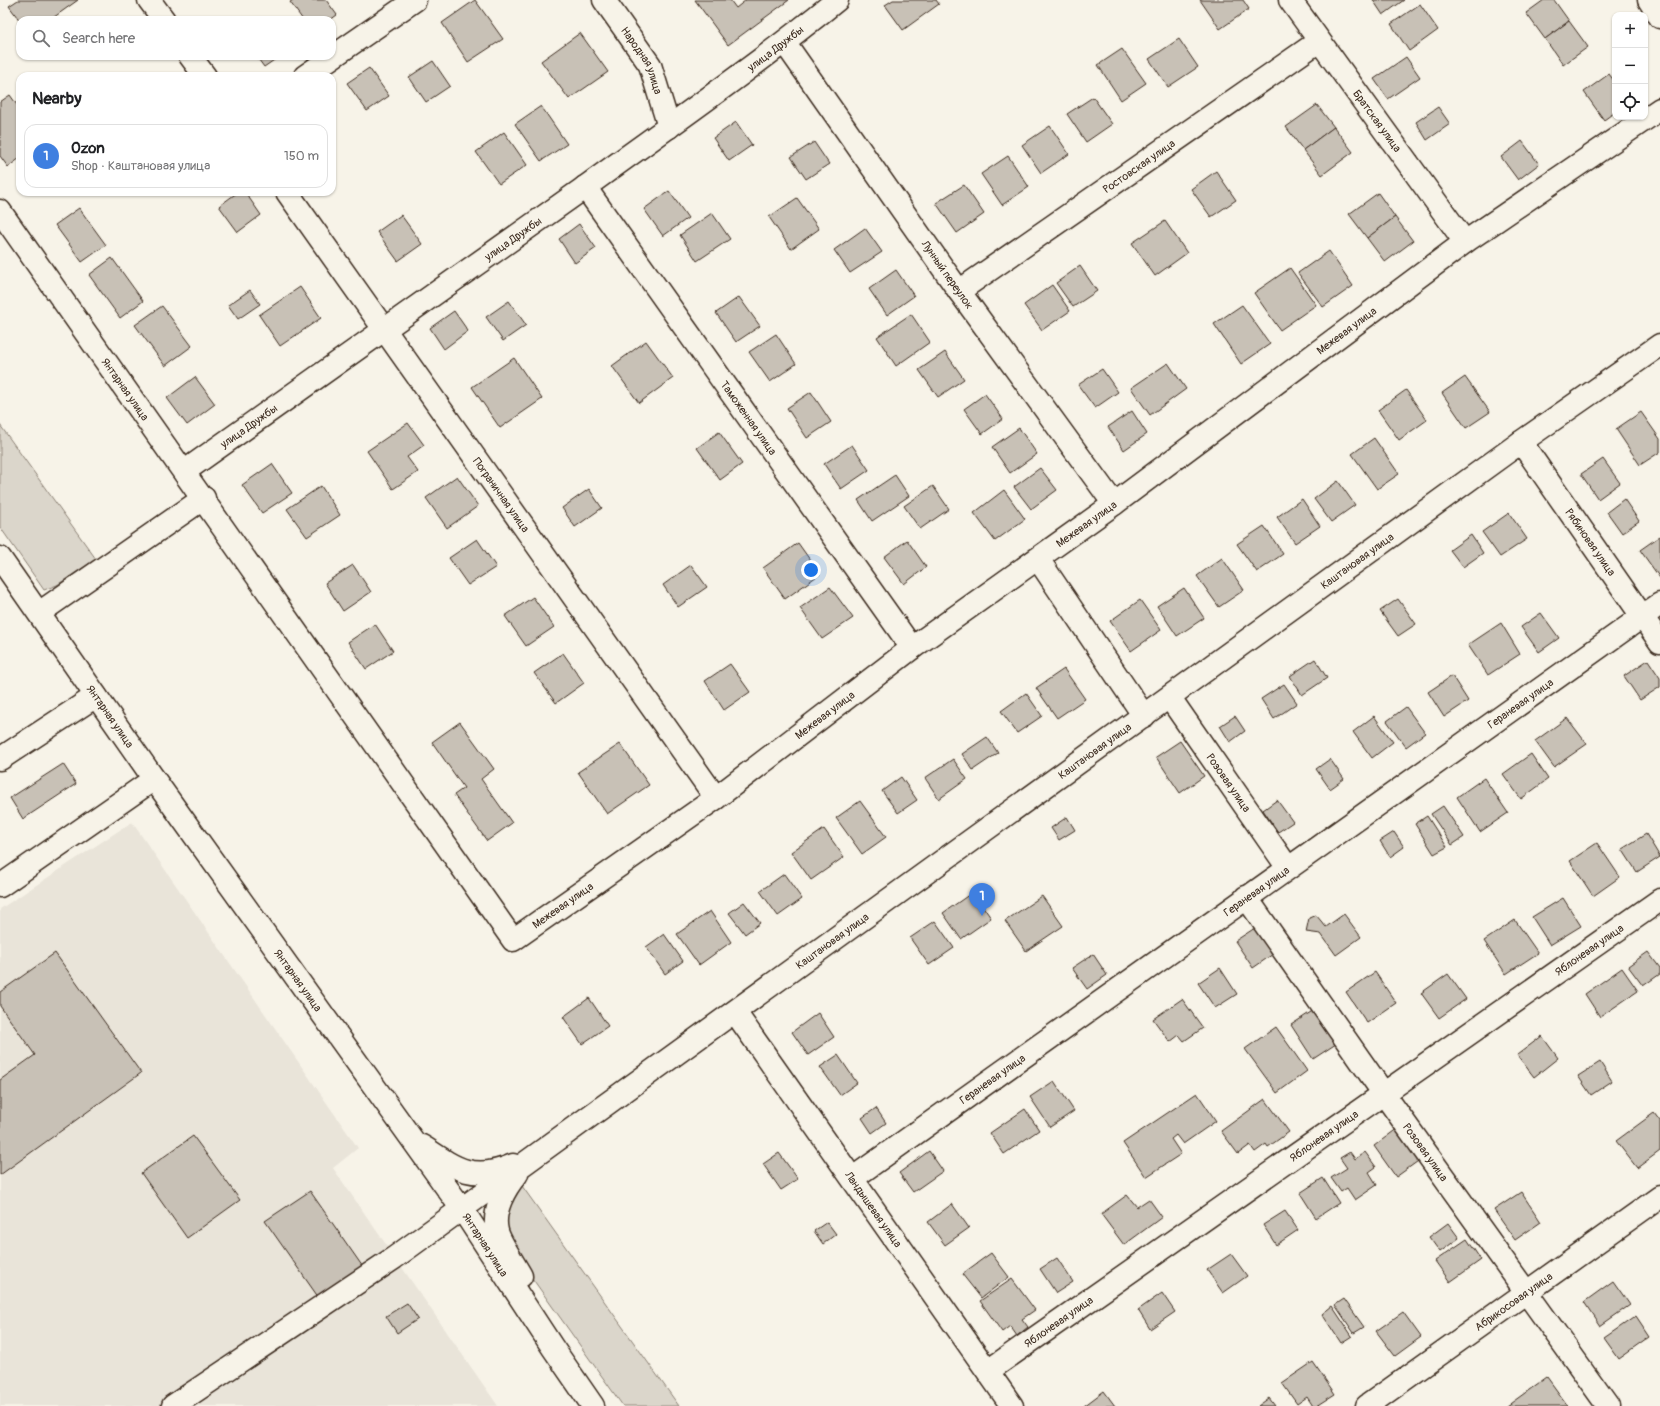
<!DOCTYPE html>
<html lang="en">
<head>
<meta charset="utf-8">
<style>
	:root { --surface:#fff; --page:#f6f6f6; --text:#202124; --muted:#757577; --line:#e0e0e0; --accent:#2563eb }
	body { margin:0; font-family:Pangolin,sans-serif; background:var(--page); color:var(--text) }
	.controls { position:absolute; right:12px; top:12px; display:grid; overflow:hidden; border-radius:8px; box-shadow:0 1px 3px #0004 }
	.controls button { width:36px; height:36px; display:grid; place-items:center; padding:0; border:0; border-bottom:1px solid var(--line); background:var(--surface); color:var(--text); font:20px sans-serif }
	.you { position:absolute; left:811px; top:570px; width:14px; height:14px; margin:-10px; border:3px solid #fff; border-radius:50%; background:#1a73e8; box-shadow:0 0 0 6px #1a73e833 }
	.badge { display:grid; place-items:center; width:26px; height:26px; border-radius:50%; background:var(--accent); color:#fff; font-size:13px; font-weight:700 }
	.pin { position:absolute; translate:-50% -33px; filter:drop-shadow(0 1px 2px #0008) }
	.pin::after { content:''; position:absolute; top:21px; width:14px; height:12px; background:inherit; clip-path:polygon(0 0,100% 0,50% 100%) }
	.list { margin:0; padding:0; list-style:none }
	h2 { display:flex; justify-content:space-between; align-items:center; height:52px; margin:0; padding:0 16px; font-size:17px }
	h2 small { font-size:13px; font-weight:400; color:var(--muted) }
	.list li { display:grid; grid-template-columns:26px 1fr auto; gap:12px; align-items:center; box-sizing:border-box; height:64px; margin:0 8px 8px; padding:0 8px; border:1px solid var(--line); border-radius:12px }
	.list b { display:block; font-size:15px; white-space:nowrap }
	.list p { margin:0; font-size:13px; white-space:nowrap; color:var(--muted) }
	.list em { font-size:13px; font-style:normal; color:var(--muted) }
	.icon { flex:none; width:22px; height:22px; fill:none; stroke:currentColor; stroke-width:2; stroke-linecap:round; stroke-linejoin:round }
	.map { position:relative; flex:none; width:1660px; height:1406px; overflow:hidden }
	.search { position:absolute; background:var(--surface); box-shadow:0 1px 3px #0004; left:16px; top:16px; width:320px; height:44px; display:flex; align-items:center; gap:10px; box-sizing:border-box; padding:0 14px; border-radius:12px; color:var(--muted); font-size:15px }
	.panel { position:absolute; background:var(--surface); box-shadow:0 1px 3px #0004; left:16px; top:72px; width:320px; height:124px; border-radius:12px }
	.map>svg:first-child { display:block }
</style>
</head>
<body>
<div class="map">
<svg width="1660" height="1406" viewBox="0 0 1660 1406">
	<rect width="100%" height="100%" fill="#f7f3e8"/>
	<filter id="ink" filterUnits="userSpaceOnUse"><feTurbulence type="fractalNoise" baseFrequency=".025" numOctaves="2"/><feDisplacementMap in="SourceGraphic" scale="8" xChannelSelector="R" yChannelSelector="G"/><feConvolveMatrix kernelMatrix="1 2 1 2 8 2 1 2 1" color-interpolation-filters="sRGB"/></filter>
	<g filter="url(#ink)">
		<!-- built -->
		<path fill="#e9e4d9" d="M132,822L358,1148L333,1168L498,1406H0V909Z"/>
		<!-- green -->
		<g fill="#dbd6cb" stroke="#8b8074">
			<path d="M0,425L96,559L57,585L44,590L0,527Z"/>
			<path d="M522,1186L679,1406H623L488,1216L499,1200Z"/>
		</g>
		<!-- building -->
		<g fill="#c8c1b6" stroke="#3b2a1e">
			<path d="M18,0H78L50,20L20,21L9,6Z"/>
			<path d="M293,0H326L337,15L330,20H303L290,2Z"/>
			<path d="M475,0L503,39L468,62L442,23Z"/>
			<path d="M695,0H730L736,8L746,0H789L728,45Z"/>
			<path d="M893,0H936L939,4L903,30L885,5Z"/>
			<path d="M1200,0H1243L1249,9L1220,29Z"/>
			<path d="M1373,0H1404L1383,15Z"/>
			<path d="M1544,0H1554L1569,21L1545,39L1526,13Z"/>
			<path d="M1420,4L1438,30L1409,51L1391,24Z"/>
			<path d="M1569,21L1588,47L1563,65L1545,39Z"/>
			<path d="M580,33L608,72L569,99L541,61Z"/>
			<path d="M1179,39L1198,67L1168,87L1149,59Z"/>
			<path d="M1122,49L1146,83L1121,100L1098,65Z"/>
			<path d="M256,56H280L264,67Z"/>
			<path d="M1406,57L1420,77L1388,99L1374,79Z"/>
			<path d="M433,61L450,86L426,102L409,77Z"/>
			<path d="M369,68L389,96L367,111L347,83Z"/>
			<path d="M1609,74L1615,82V112L1604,120L1584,92Z"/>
			<path d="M10,95L20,109V158L8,167L0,156V102Z"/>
			<path d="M1093,97L1112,124L1086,142L1067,114Z"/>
			<path d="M1317,105L1334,127L1303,150L1286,127Z"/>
			<path d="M541,106L567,144L541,161L515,124Z"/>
			<path d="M1438,107L1450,124L1427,140L1416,122Z"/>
			<path d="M736,122L752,145L729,161L713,138Z"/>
			<path d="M1050,126L1069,154L1041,173L1022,145Z"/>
			<path d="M1334,127L1353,152L1322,175L1303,150Z"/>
			<path d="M504,132L527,165L499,184L476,152Z"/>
			<path d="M1522,141L1539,164L1518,180L1501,157Z"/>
			<path d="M814,142L829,164L806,179L791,157Z"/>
			<path d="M1008,156L1029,187L1002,205L981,174Z"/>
			<path d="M1216,171L1236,200L1211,217L1191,189Z"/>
			<path d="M964,185L984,214L957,233L936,203Z"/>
			<path d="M669,191L688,218L663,236L644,209Z"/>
			<path d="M238,192H245L261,215L238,232L219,206Z"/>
			<path d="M1378,193L1395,217L1367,238L1349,214Z"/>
			<path d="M797,198L819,229L791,249L769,217Z"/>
			<path d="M79,208L106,245L82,262L55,225Z"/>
			<path d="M712,213L730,239L697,261L680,235Z"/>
			<path d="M401,215L422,244L398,261L377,232Z"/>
			<path d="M1395,217L1413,241L1385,262L1367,238Z"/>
			<path d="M1165,221L1187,253L1155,276L1132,243Z"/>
			<path d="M579,224L596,248L575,263L559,239Z"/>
			<path d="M865,228L882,252L850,273L834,250Z"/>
			<path d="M1329,251L1353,286L1323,307L1298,273Z"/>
			<path d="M112,258L143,301L120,318L89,275Z"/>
			<path d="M1080,266L1097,291L1073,307L1056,283Z"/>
			<path d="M1290,268L1316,305L1280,330L1254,293Z"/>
			<path d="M896,270L914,296L887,315L869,289Z"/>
			<path d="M1052,285L1070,311L1042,330L1024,305Z"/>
			<path d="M300,287L321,318L280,346L259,315Z"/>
			<path d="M250,290L260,304L238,319L228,305Z"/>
			<path d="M739,297L760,326L736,342L716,313Z"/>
			<path d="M509,301L526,325L503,341L486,317Z"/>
			<path d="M1242,305L1270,344L1241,364L1214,324Z"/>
			<path d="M162,306L192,346L165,366L135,325Z"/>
			<path d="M454,311L468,331L444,349L430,328Z"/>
			<path d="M911,314L930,342L896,366L877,337Z"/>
			<path d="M776,334L796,364L770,382L749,352Z"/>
			<path d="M646,341L673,378L639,403L612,366Z"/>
			<path d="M945,352L964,379L938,397L919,370Z"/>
			<path d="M514,358L542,399L500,428L472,387Z"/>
			<path d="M1168,363L1186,389L1150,415L1131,388Z"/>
			<path d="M1102,369L1118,392L1095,408L1078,385Z"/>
			<path d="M195,377L215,404L187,425L167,398Z"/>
			<path d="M1465,377L1490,412L1466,428L1442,393Z"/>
			<path d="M1406,390L1427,420L1399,440L1378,410Z"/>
			<path d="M811,392L831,422L807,438L787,408Z"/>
			<path d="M985,394L1003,419L982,434L964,409Z"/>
			<path d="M1132,411L1147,434L1124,450L1108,427Z"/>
			<path d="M1641,412L1660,439V452L1640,465L1616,429Z"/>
			<path d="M408,423L424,445L407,457L418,472L393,489L367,451Z"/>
			<path d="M1019,428L1037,454L1010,473L992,447Z"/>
			<path d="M719,432L742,464L720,480L697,448Z"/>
			<path d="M1374,438L1399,474L1377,489L1352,454Z"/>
			<path d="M852,445L869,470L841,489L824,464Z"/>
			<path d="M1603,459L1620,483L1598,499L1581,474Z"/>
			<path d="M272,464L292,493L262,513L242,485Z"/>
			<path d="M1040,468L1057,490L1031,509L1014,487Z"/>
			<path d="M895,475L909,496L872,521L858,500Z"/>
			<path d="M457,476L478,506L447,528L426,498Z"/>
			<path d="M1338,481L1355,505L1331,522L1314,499Z"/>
			<path d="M321,486L340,515L307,537L287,509Z"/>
			<path d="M933,486L949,509L920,529L904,506Z"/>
			<path d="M589,489L602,508L575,527L562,508Z"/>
			<path d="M1004,490L1025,519L995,541L974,513Z"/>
			<path d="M1302,499L1320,526L1295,543L1277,517Z"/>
			<path d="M1624,499L1639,521L1622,533L1607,512Z"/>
			<path d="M1509,513L1527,539L1500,557L1482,532Z"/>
			<path d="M1264,526L1283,554L1257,572L1237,544Z"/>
			<path d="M1471,535L1483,553L1463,567L1450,550Z"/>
			<path d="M1660,536V578L1640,550Z"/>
			<path d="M477,539L496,567L468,585L449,558Z"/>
			<path d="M907,540L926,567L904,584L884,557Z"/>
			<path d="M798,543L820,574L785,599L763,568Z"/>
			<path d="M1222,558L1244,590L1219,607L1197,576Z"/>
			<path d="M353,565L371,592L343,611L325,583Z"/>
			<path d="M691,565L707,587L678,607L663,585Z"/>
			<path d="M830,587L853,618L822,639L800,608Z"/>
			<path d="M1184,588L1204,618L1177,636L1157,606Z"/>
			<path d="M533,597L554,627L526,646L505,616Z"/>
			<path d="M1398,599L1416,624L1398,636L1380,611Z"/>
			<path d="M1140,600L1161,630L1131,651L1110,621Z"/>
			<path d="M1541,613L1559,638L1539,652L1521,627Z"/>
			<path d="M1501,623L1520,654L1488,675L1468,645Z"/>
			<path d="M375,624L393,651L366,669L348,642Z"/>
			<path d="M563,653L584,683L556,703L534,673Z"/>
			<path d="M1315,659L1327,678L1302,695L1290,676Z"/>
			<path d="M1648,660L1660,678V687L1640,700L1624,676Z"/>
			<path d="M730,664L750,692L724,710L705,681Z"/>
			<path d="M1064,669L1085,699L1057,718L1036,688Z"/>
			<path d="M1452,676L1468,701L1444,717L1428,692Z"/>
			<path d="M1284,684L1297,703L1274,719L1261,699Z"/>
			<path d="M1026,693L1042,716L1017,733L1001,711Z"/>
			<path d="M1406,707L1425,733L1406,747L1387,721Z"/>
			<path d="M1235,716L1245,731L1230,742L1220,726Z"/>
			<path d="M1374,716L1393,742L1372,758L1353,732Z"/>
			<path d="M1567,718L1587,744L1554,767L1535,741Z"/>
			<path d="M460,722L494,769L481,779L512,823L487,841L454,795L464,788L432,742Z"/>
			<path d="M987,737L998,753L973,770L962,754Z"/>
			<path d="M1180,741L1204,776L1180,793L1156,757Z"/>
			<path d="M620,744L649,785L607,814L578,772Z"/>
			<path d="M1531,754L1548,779L1521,799L1503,774Z"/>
			<path d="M953,759L967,779L939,799L925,778Z"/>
			<path d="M1330,759L1344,779L1330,789L1316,769Z"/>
			<path d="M63,764L76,784L23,819L10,798Z"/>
			<path d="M901,777L917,800L898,813L882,791Z"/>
			<path d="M1484,778L1508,813L1480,832L1457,797Z"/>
			<path d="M1277,800L1293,822L1278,832L1263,810Z"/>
			<path d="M860,801L886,837L862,854L836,818Z"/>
			<path d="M1443,806L1464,837L1452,845L1431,814Z"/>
			<path d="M1427,816L1447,847L1434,854L1415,824Z"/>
			<path d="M1067,817L1075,830L1059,840L1051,828Z"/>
			<path d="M824,829L844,857L811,880L791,852Z"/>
			<path d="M1394,832L1404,847L1390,857L1380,841Z"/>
			<path d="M1646,834L1660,857L1637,872L1622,849Z"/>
			<path d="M1597,843L1620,877L1593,896L1570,861Z"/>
			<path d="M784,874L802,899L778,916L760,891Z"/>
			<path d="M973,892L991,918L961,939L943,913Z"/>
			<path d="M1042,896L1063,926L1026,951L1005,921Z"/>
			<path d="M1563,898L1581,926L1550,945L1532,917Z"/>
			<path d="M744,902L760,923L745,934L729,913Z"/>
			<path d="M710,911L731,942L699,965L677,934Z"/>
			<path d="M1344,914L1361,937L1336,955L1321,934L1306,932L1309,918L1316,915L1326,927Z"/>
			<path d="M1515,920L1538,953L1506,974L1484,941Z"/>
			<path d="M935,921L954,948L929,965L910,938Z"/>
			<path d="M1258,926L1276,952L1253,968L1235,941Z"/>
			<path d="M664,934L683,961L665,974L646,947Z"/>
			<path d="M1648,952L1660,968V974L1643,986L1628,966Z"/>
			<path d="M55,953L141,1073L0,1175V1080L35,1055L0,1006V992Z"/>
			<path d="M1093,954L1107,975L1087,989L1072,968Z"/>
			<path d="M1220,968L1237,994L1215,1008L1198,983Z"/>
			<path d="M1622,968L1638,991L1600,1017L1585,994Z"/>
			<path d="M1375,972L1396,1003L1367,1023L1346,992Z"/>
			<path d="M1448,974L1466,999L1439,1018L1421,993Z"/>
			<path d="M589,998L608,1026L582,1044L563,1017Z"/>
			<path d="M1182,999L1203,1028L1184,1041L1179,1035L1170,1042L1153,1019Z"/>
			<path d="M1317,1008L1339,1042L1313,1059L1291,1025Z"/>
			<path d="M818,1013L834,1037L808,1055L792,1032Z"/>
			<path d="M1276,1027L1307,1071L1277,1093L1245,1049Z"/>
			<path d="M1542,1036L1558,1058L1534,1077L1517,1055Z"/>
			<path d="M838,1055L857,1083L840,1095L820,1067Z"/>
			<path d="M1600,1062L1612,1081L1591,1095L1578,1076Z"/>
			<path d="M1054,1081L1074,1111L1050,1127L1030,1097Z"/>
			<path d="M1197,1093L1216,1121L1183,1144L1176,1135L1171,1139L1181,1154L1146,1177L1123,1143Z"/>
			<path d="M1265,1099L1289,1132L1268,1147L1266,1144L1255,1152L1250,1145L1238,1154L1221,1131Z"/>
			<path d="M876,1108L886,1123L872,1133L862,1118Z"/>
			<path d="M1025,1109L1039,1130L1004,1154L990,1133Z"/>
			<path d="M1654,1113L1660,1121V1151L1637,1168L1616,1141Z"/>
			<path d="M1398,1128L1421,1159L1396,1177L1374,1146Z"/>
			<path d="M193,1136L240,1200L187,1238L141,1173Z"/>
			<path d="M929,1151L943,1171L913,1192L899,1173Z"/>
			<path d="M1350,1152L1355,1159L1365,1152L1376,1167L1369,1172L1377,1185L1355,1200L1347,1188L1341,1192L1331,1178L1347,1168L1340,1158Z"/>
			<path d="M779,1153L798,1179L781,1190L763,1164Z"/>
			<path d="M1323,1178L1339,1203L1316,1218L1300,1193Z"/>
			<path d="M310,1191L365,1270L321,1301L265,1221Z"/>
			<path d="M1521,1192L1541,1222L1515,1240L1494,1210Z"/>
			<path d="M1127,1195L1137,1207L1149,1199L1162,1217L1124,1245L1101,1214Z"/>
			<path d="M952,1204L969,1228L945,1245L928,1222Z"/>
			<path d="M1285,1211L1298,1230L1276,1245L1263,1225Z"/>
			<path d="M827,1222L836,1234L823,1244L814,1231Z"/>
			<path d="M1448,1223L1459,1238L1440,1252L1429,1237Z"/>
			<path d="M1467,1239L1481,1260L1450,1282L1435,1261Z"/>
			<path d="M991,1253L1009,1277L981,1298L962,1274Z"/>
			<path d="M1231,1254L1247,1276L1223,1293L1207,1270Z"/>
			<path d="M1057,1258L1073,1282L1056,1293L1040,1269Z"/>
			<path d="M1012,1279L1035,1310L1022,1319L1028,1327L1017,1336L1010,1326L1002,1332L980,1301Z"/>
			<path d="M1613,1281L1630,1305L1600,1326L1584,1302Z"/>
			<path d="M1162,1293L1175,1312L1150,1329L1138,1310Z"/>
			<path d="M1344,1299L1364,1327L1354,1333L1335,1305Z"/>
			<path d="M407,1303L418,1319L397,1333L386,1316Z"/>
			<path d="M1332,1306L1352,1336L1341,1343L1322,1314Z"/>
			<path d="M1403,1312L1421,1337L1395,1356L1376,1331Z"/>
			<path d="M1636,1316L1650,1337L1619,1359L1604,1338Z"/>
			<path d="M1313,1362L1335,1394L1316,1406H1313L1307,1397L1297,1404L1282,1383Z"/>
			<path d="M1547,1377L1568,1406H1507Z"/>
			<path d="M1104,1391L1115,1406H1084Z"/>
			<path d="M1269,1398L1275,1406H1258Z"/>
		</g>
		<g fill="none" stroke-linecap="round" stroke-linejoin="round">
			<defs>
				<g id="minor">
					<path d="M149,0L164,20"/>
					<path id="s1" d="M604,0L650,65L669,127"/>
					<path id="s2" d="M1290,0L1465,242"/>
					<path d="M1649,0L1660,17"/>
					<path id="s3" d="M785,43L959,291L1114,504"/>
					<path d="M190,56L205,76"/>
					<path d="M305,76L415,0"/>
					<path id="s4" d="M585,187L912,648"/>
					<path id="s5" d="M287,192L716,798"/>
					<path id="s6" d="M0,211L513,940L716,798L912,648L1114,504L1465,242L1660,109"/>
					<path id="s7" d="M959,291L1319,41"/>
					<path id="s8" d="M1521,442L1660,642"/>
					<path id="s9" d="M185,471C318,377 451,283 584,188C669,126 756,66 837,0"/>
					<path id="s10" d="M0,558L154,779L462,1209L553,1348L593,1406"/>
					<path d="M1038,559L1144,716"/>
					<path d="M39,613L204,498"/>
					<path id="s11" d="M1170,698L1288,868"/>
					<path d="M0,759L96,696"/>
					<path d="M0,886L154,779"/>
					<path id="s12" d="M1246,897L1384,1094L1608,1406"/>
					<path id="s13" d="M735,1012L1012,1406"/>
					<path d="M422,1146C456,1169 473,1182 513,1165"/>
					<path d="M517,1174C505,1188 492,1211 497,1231C499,1241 515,1265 521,1276"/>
					<path id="s14" d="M853,1178L1660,604"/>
					<path id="s15" d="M988,1371L1660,900"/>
					<path id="s16" d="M173,1406L394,1258L1521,442L1660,345"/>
					<path id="s17" d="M1367,1406L1660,1197"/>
				</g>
			</defs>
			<!-- minor casing -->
			<use href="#minor" stroke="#3b2a1e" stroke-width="25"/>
			<!-- minor -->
			<use href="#minor" stroke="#f7f3e8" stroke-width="22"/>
		</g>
	</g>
	<g text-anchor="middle" stroke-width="3.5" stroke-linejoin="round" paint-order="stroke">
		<!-- street labels -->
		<g font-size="11" fill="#3b2a1e" stroke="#f7f3e8">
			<text dy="4" stroke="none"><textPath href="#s9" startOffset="726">улица Дружбы</textPath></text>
			<text dy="4" stroke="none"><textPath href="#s1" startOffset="72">Народная улица</textPath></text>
			<text dy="4" stroke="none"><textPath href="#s2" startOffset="149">Братская улица</textPath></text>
			<text dy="4" stroke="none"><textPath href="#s7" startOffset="219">Ростовская улица</textPath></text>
			<text dy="4" stroke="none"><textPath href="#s9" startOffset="402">улица Дружбы</textPath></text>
			<text dy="4" stroke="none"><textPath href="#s3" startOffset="283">Лунный переулок</textPath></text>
			<text dy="4" stroke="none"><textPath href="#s6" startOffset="1924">Межевая улица</textPath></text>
			<text dy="4" stroke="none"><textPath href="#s6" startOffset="218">Янтарная улица</textPath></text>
			<text dy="4" stroke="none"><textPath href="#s4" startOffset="283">Таможенная улица</textPath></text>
			<text dy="4" stroke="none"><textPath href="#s9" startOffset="78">улица Дружбы</textPath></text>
			<text dy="4" stroke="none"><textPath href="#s5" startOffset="371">Пограничная улица</textPath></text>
			<text dy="4" stroke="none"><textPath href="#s6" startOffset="1600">Межевая улица</textPath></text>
			<text dy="4" stroke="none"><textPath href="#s8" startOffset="122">Рябиновая улица</textPath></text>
			<text dy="4" stroke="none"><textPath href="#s16" startOffset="1455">Каштановая улица</textPath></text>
			<text dy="4" stroke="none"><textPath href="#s14" startOffset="819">Гераневая улица</textPath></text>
			<text dy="4" stroke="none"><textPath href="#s6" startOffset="1276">Межевая улица</textPath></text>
			<text dy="4" stroke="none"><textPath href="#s10" startOffset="193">Янтарная улица</textPath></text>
			<text dy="4" stroke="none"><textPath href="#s16" startOffset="1131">Каштановая улица</textPath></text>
			<text dy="4" stroke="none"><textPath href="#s11" startOffset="103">Розовая улица</textPath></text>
			<text dy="4" stroke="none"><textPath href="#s14" startOffset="495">Гераневая улица</textPath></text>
			<text dy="4" stroke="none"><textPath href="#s6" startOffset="952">Межевая улица</textPath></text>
			<text dy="4" stroke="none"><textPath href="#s16" startOffset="807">Каштановая улица</textPath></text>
			<text dy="4" stroke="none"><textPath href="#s15" startOffset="734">Яблоневая улица</textPath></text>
			<text dy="4" stroke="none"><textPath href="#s10" startOffset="517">Янтарная улица</textPath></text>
			<text dy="4" stroke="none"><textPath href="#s14" startOffset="171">Гераневая улица</textPath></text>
			<text dy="4" stroke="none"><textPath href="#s15" startOffset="410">Яблоневая улица</textPath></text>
			<text dy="4" stroke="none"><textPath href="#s12" startOffset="312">Розовая улица</textPath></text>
			<text dy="4" stroke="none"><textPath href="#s13" startOffset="241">Ландышевая улица</textPath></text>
			<text dy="4" stroke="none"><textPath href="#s10" startOffset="841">Янтарная улица</textPath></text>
			<text dy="4" stroke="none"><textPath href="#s17" startOffset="180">Абрикосовая улица</textPath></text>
			<text dy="4" stroke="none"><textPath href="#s15" startOffset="86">Яблоневая улица</textPath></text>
		</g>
	</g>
</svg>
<div class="controls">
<button>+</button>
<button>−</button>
<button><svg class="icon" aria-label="locate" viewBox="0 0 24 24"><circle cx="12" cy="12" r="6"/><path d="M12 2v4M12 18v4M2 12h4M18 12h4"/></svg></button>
</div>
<div class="you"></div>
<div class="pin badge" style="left:982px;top:916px;background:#3f7fe0">1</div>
<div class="search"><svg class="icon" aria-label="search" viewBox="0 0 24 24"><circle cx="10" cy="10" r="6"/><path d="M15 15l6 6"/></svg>Search here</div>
<section class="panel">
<h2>Nearby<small></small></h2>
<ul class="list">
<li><span class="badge" style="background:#3f7fe0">1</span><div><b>Ozon</b><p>Shop · Каштановая улица</p></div><em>150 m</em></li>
</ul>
</section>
</div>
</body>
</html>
